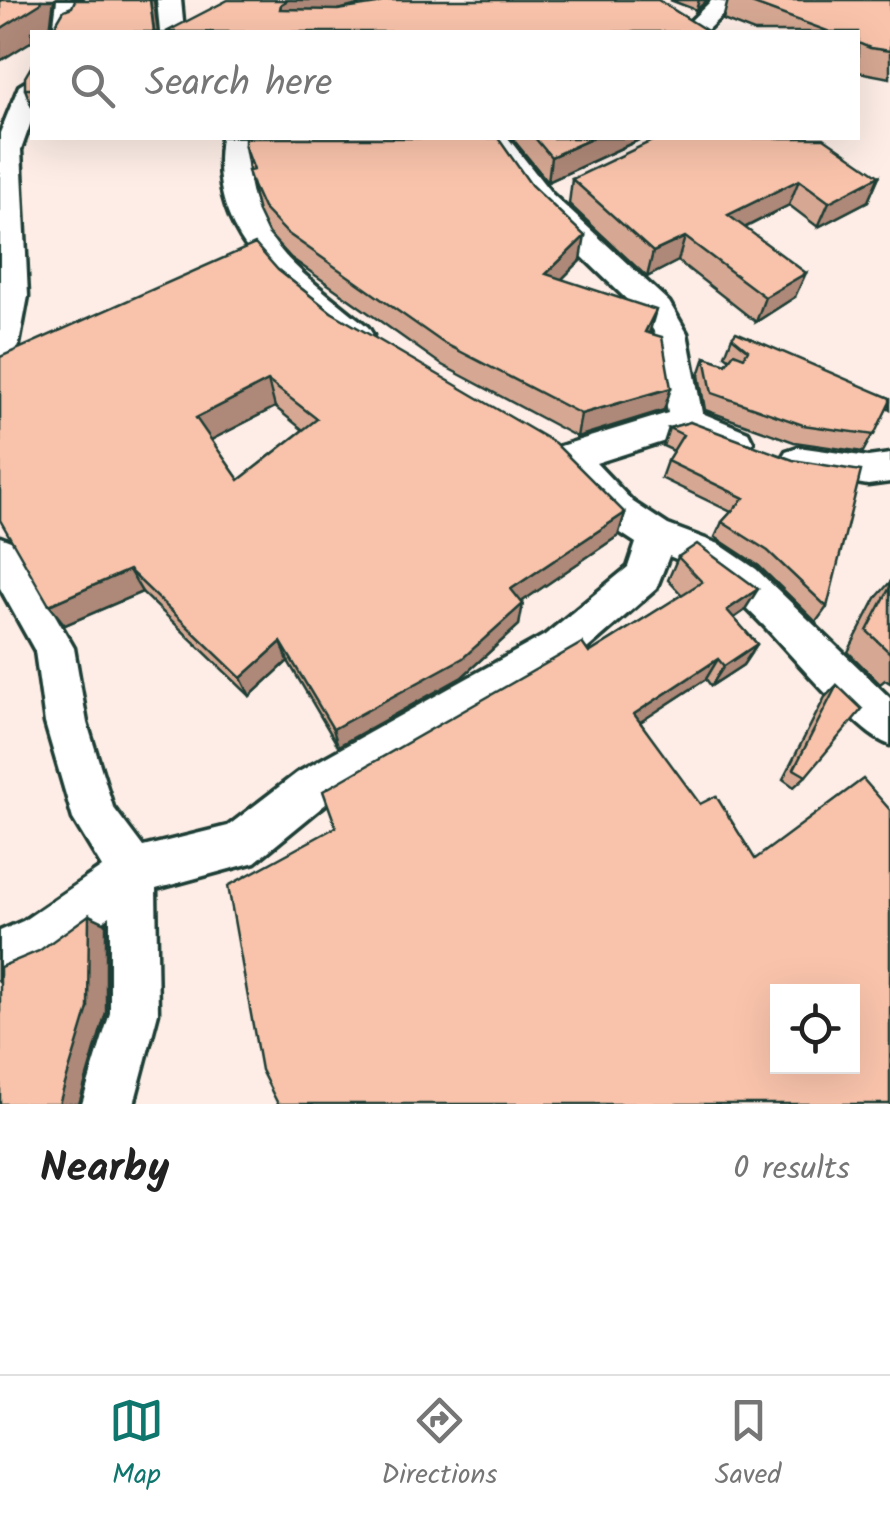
<!DOCTYPE html>
<html lang="en">
<head>
<meta charset="utf-8">
<style>
	:root { --surface:#fff; --page:#f6f6f6; --text:#222; --muted:#767676; --line:#e0e0e0; --accent:#0f766e }
	body { margin:0; font-family:Kalam,sans-serif; background:var(--page); color:var(--text) }
	.controls { position:absolute; right:30px; bottom:30px; display:grid; overflow:hidden; border-radius:0px; box-shadow:0 10px 40px #0002 }
	.controls button { width:90px; height:90px; display:grid; place-items:center; padding:0; border:0; border-bottom:2px solid var(--line); background:var(--surface); color:var(--text); font:50px sans-serif }
	.list { margin:0; padding:0; list-style:none }
	h2 { display:flex; justify-content:space-between; align-items:center; height:130px; margin:0; padding:0 40px; font-size:42px }
	h2 small { font-size:32px; font-weight:400; color:var(--muted) }
	.icon { flex:none; width:55px; height:55px; fill:none; stroke:currentColor; stroke-width:2; stroke-linecap:round; stroke-linejoin:round }
	.map { position:relative; flex:none; width:890px; height:1104px; overflow:hidden }
	.search { position:absolute; background:var(--surface); box-shadow:0 10px 40px #0002; left:30px; right:30px; top:30px; height:110px; display:flex; align-items:center; gap:25px; box-sizing:border-box; padding:0 35px; border-radius:0px; color:var(--muted); font-size:38px }
	.sheet { height:270px; background:var(--surface) }
	nav { display:flex; justify-content:space-around; align-items:center; box-sizing:border-box; height:140px; border-top:2px solid var(--line); background:var(--surface); font-size:28px; color:var(--muted) }
	nav a { display:grid; justify-items:center; gap:5px }
	nav .on { color:var(--accent) }
	.map>svg:first-child { display:block }
</style>
</head>
<body>
<div class="map">
<svg width="890" height="1104" viewBox="0 0 890 1104">
	<rect width="100%" height="100%" fill="#fdede6"/>
	<filter id="ink" filterUnits="userSpaceOnUse"><feTurbulence type="fractalNoise" baseFrequency=".01" numOctaves="2"/><feDisplacementMap in="SourceGraphic" scale="20" xChannelSelector="R" yChannelSelector="G"/><feConvolveMatrix kernelMatrix="1 2 1 2 8 2 1 2 1" color-interpolation-filters="sRGB"/></filter>
	<g filter="url(#ink)">
		<g fill="none" stroke-linecap="round" stroke-linejoin="round">
			<defs>
				<g id="street">
					<path d="M57,0H81L77,32H53Z"/>
					<path d="M157,0H181L184,32H160Z"/>
					<path d="M712,0L734,4L705,32H679Z"/>
					<path d="M32,78V119L21,150L28,296L16,360L12,369L0,372V133L19,86Z"/>
					<path d="M221,138H247C243,240 296,267 368,327L373,335L368,343H346C279,287 206,235 221,138Z"/>
					<path d="M481,138H508L552,194L669,302L687,333L702,413L748,432L753,442L748,452L736,456L684,435L596,463L633,502L668,525L719,544L756,569L890,698V745C870,737 857,722 841,708C787,658 741,583 669,556L656,589L573,661L327,803L255,862L156,889L158,1013L134,1104H82L110,1013V916L57,955L0,979V931L23,921L102,867L73,819L45,723L35,651L0,588V537L13,542L74,648L87,723L113,807L143,847L228,826L297,773L545,635L628,567L636,543L607,524L551,457L557,447L668,413L655,333L646,318L532,208Z"/>
					<path d="M798,447L868,457L890,454V482L868,485L786,471L780,461L786,451Z"/>
				</g>
			</defs>
			<!-- street casing -->
			<use href="#street" stroke="#1f3d34" stroke-width="7"/>
			<!-- street -->
			<use href="#street" fill="#fff" fill-rule="evenodd"/>
		</g>
		<!-- wall -->
		<g fill="#d6a893" stroke="#1f3d34" stroke-width="2.5" fill-rule="evenodd">
			<path d="M670,0H708L696,10Z"/>
			<path d="M728,0H890V78L858,72V32H754L723,20Z"/>
			<path d="M32,65V107L25,89Z"/>
			<path d="M512,138H643L548,182Z"/>
			<path d="M245,146L581,260L562,279L650,333L664,410L577,437L442,365L291,258L268,233L258,212L254,196Z"/>
			<path d="M879,176L868,201L818,227L789,205L745,228L795,297L756,322L678,261L647,277L569,204L572,179Z"/>
			<path d="M278,270L331,312L625,513L618,536L521,602L519,625L462,677L338,746L288,661L250,696L142,592L65,625ZM275,407L303,430L239,480L211,440Z"/>
			<path d="M732,337L890,398V410L887,408L863,452L794,442L705,410L699,375L705,357L726,364L730,359L725,355Z"/>
			<path d="M690,422L827,607L816,622L759,566L715,537L722,522L731,512L661,478L667,461L674,451L663,446L669,428Z"/>
			<path d="M678,557L744,611L734,618L757,644L743,665L711,686L706,679L640,722L890,1104L336,827L589,653L682,595L668,580Z"/>
			<path d="M890,582V683L885,680L880,684L848,652L876,598Z"/>
			<path d="M837,685L806,776L794,787L783,779L825,697Z"/>
		</g>
		<!-- shaded-wall -->
		<g fill="#ae8878" stroke="#1f3d34" stroke-width="2.5">
			<path d="M41,0H54L50,30L45,32H32V41L0,61V29Z"/>
			<path d="M150,0H154L158,32H154Z"/>
			<path d="M288,0H378L306,18L280,9L281,4Z"/>
			<path d="M699,0H708L696,10Z"/>
			<path d="M593,138H643L548,182L551,157Z"/>
			<path d="M879,176L868,201L818,227L829,202Z"/>
			<path d="M799,180L789,205L720,240L728,215Z"/>
			<path d="M585,236L581,260L543,298L546,274Z"/>
			<path d="M685,237L678,261L647,277L653,252Z"/>
			<path d="M806,273L795,297L756,322L765,297Z"/>
			<path d="M656,310L649,334L645,332Z"/>
			<path d="M268,381L275,407L205,443L196,418Z"/>
			<path d="M671,388L664,410L577,437L581,414Z"/>
			<path d="M625,513L618,536L508,611L511,589Z"/>
			<path d="M129,570L142,592L65,625L49,605Z"/>
			<path d="M758,589L744,611L714,632L727,610Z"/>
			<path d="M523,604L519,625L462,677L338,746L333,729Z"/>
			<path d="M281,642L288,661L250,696L241,678Z"/>
			<path d="M757,644L743,665L711,686L724,666Z"/>
			<path d="M718,659L706,679L625,732L634,714Z"/>
			<path d="M89,915L106,923V1012L79,1104H59Z"/>
		</g>
		<!-- building -->
		<g fill="#f9c3ab" stroke="#1f3d34" stroke-width="2.5" fill-rule="evenodd">
			<path d="M0,0H41L40,4L0,29Z"/>
			<path d="M75,0H150L154,32H51L64,10L72,7Z"/>
			<path d="M228,0H288L281,4L280,9L338,10L377,4L386,0H658L709,32H166Z"/>
			<path d="M743,0H890V51L870,48L858,43V32H830Z"/>
			<path d="M32,65V89H25V77Z"/>
			<path d="M245,138H498L531,185L585,236L546,274L656,310L645,332L662,337L671,388L581,414L442,342L287,233L263,208L253,186L248,171L254,170L245,146Z"/>
			<path d="M535,138H593L551,157Z"/>
			<path d="M658,138H824L879,176L829,202L799,180L728,215L806,273L765,297L685,237L653,252L572,179Z"/>
			<path d="M255,244L278,270L331,312L555,443L625,513L511,589L523,604L463,658L333,729L281,642L241,678L129,570L49,605L0,520V357ZM268,381L317,419L239,480L196,418Z"/>
			<path d="M736,332L890,398V402L874,435L803,425L712,393L705,357L726,364L734,353L744,357L748,350L732,337Z"/>
			<path d="M690,422L793,460L861,471L827,607L768,551L722,522L744,498L667,461L683,435L669,428Z"/>
			<path d="M697,544L758,589L727,610L757,644L724,666L718,659L634,714L700,804L716,796L755,859L863,779L890,810V1104H278L261,1070L228,886L336,827L323,791L582,643L589,653L702,582L678,557ZM778,992H852V1066H778Z"/>
			<path d="M890,587V653L867,631Z"/>
			<path d="M837,685L862,709L806,776L794,769Z"/>
			<path d="M89,915L88,1008L59,1104H0V967L39,951Z"/>
		</g>
	</g>
</svg>
<div class="controls">
<button><svg class="icon" aria-label="locate" viewBox="0 0 24 24"><circle cx="12" cy="12" r="6"/><path d="M12 2v4M12 18v4M2 12h4M18 12h4"/></svg></button>
</div>
<div class="search"><svg class="icon" aria-label="search" viewBox="0 0 24 24"><circle cx="10" cy="10" r="6"/><path d="M15 15l6 6"/></svg>Search here</div>
</div>
<section class="sheet">
<h2>Nearby<small>0 results</small></h2>
<ul class="list">
</ul>
</section>
<nav>
<a class="on"><svg class="icon" aria-label="map" viewBox="0 0 24 24"><path d="M3 6l6-2 6 2 6-2v14l-6 2-6-2-6 2zM9 4v14M15 6v14"/></svg>Map</a>
<a><svg class="icon" aria-label="directions" viewBox="0 0 24 24"><path d="M12 3l9 9-9 9-9-9zM9 14v-3h6M13 9l2 2-2 2"/></svg>Directions</a>
<a><svg class="icon" aria-label="saved" viewBox="0 0 24 24"><path d="M7 4h10v16l-5-4-5 4z"/></svg>Saved</a>
</nav>
</body>
</html>
